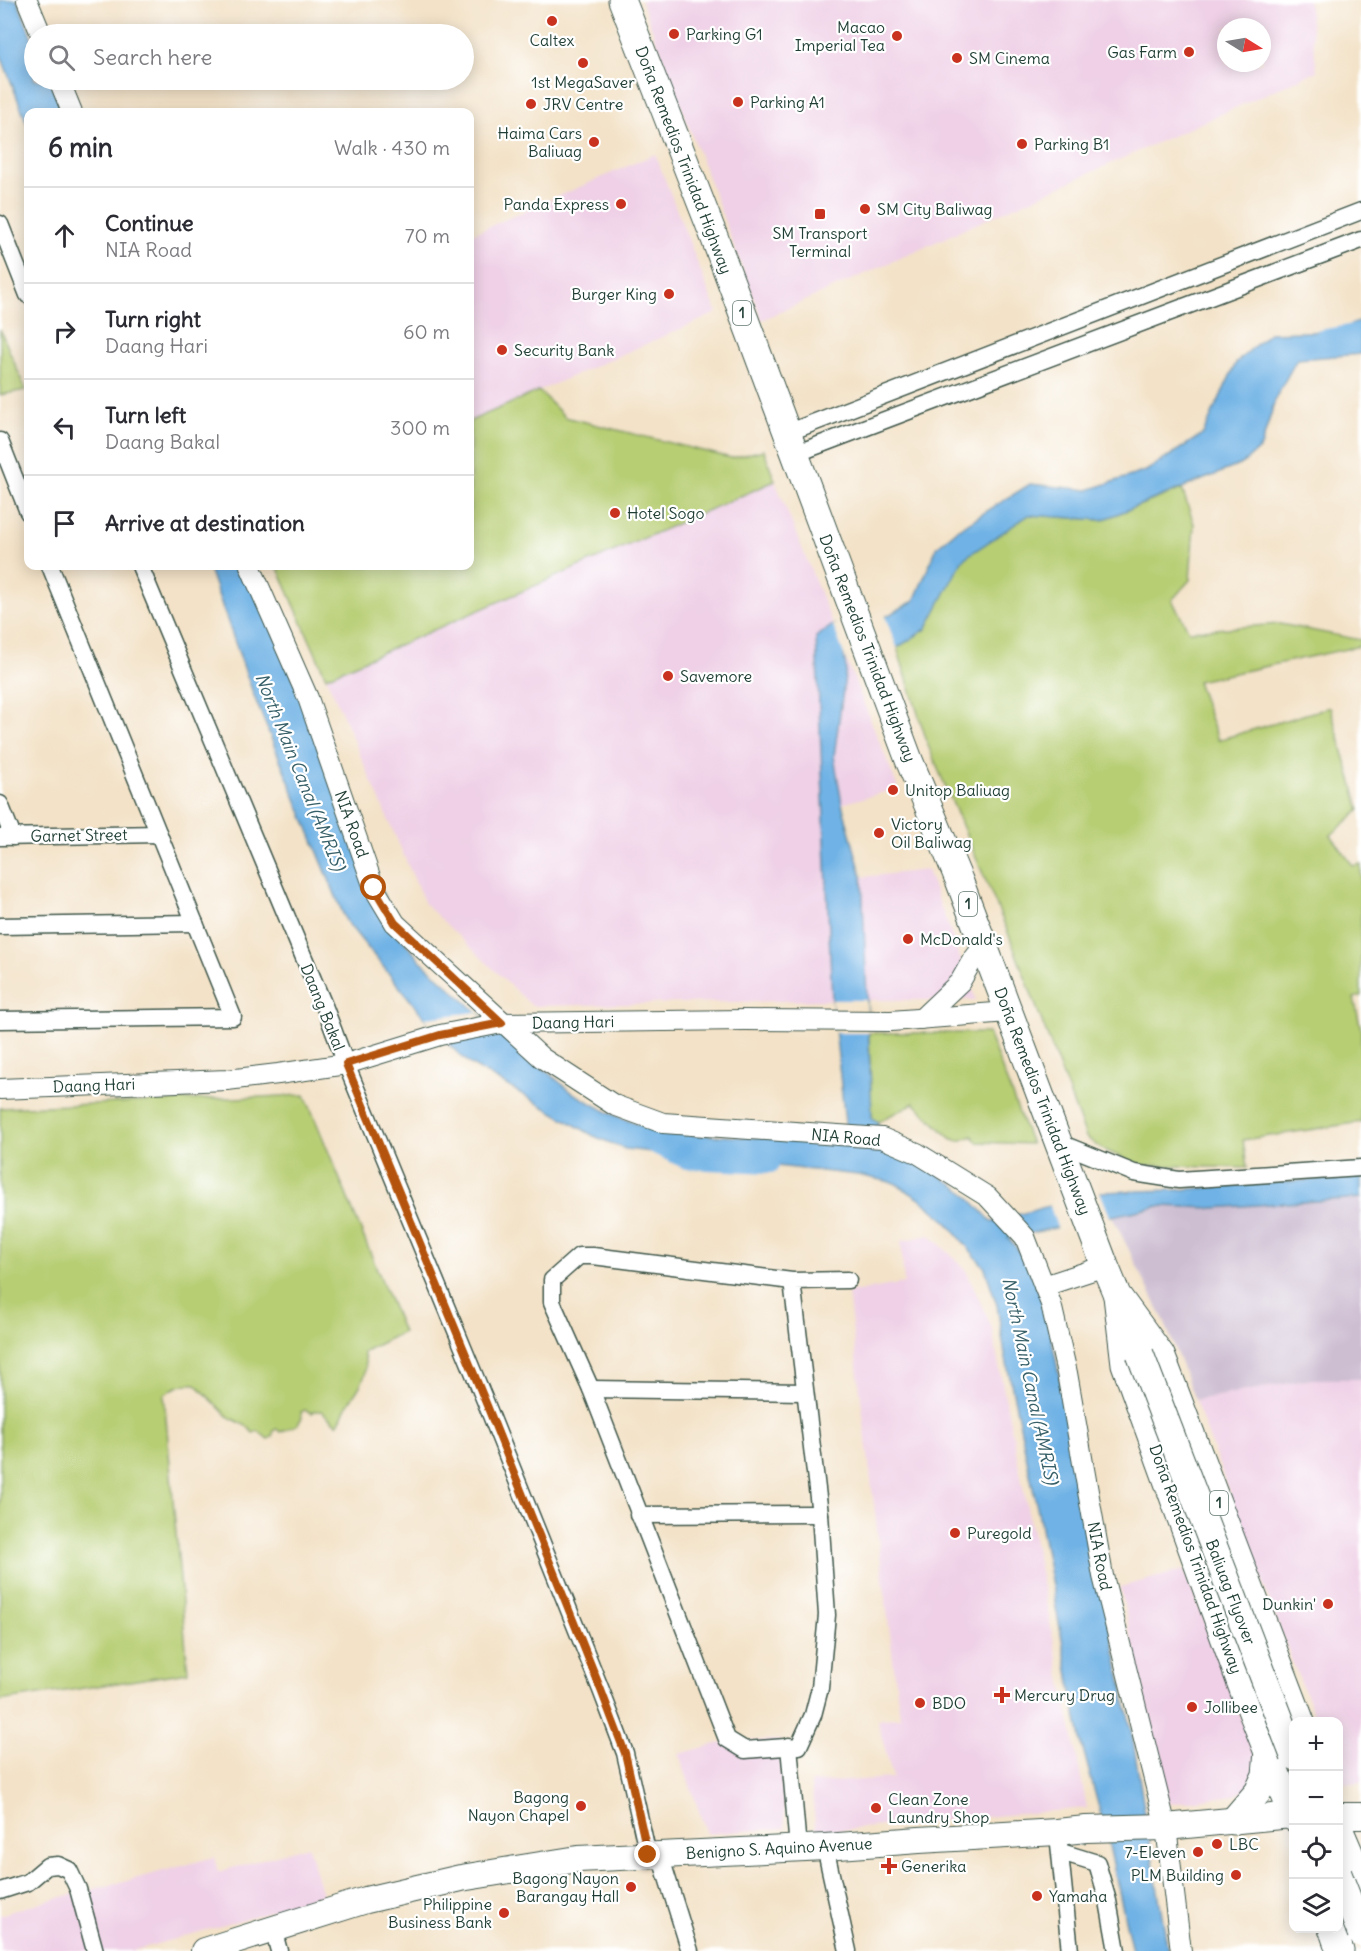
<!DOCTYPE html>
<html lang="en">
<head>
<meta charset="utf-8">
<style>
	:root { --surface:#fff; --page:#f2f2f3; --text:#2b2b33; --muted:#7c7c81; --line:#e1e1e2 }
	body { margin:0; font-family:Delius,sans-serif; background:var(--page); color:var(--text) }
	.controls { position:absolute; right:18px; bottom:18px; display:grid; overflow:hidden; border-radius:12px; box-shadow:0 3px 15px #0003 }
	.controls button { width:54px; height:54px; display:grid; place-items:center; padding:0; border:0; border-bottom:2px solid var(--line); background:var(--surface); color:var(--text); font:30px sans-serif }
	.compass { position:absolute; left:1217px; top:18px; width:54px; height:54px; border-radius:50%; background:var(--surface); box-shadow:0 3px 15px #0003; rotate:101deg }
	.stop { position:absolute; width:18px; height:18px; margin:-14px; border:4px solid #b45309; border-radius:50%; background:#fff }
	.stop.end { background:#b45309; border-color:#fff; box-shadow:0 2px 6px #0008 }
	.list { margin:0; padding:0; list-style:none }
	h2 { display:flex; justify-content:space-between; align-items:center; height:78px; margin:0; padding:0 24px; font-size:26px }
	h2 small { font-size:20px; font-weight:400; color:var(--muted) }
	.list li { display:grid; grid-template-columns:39px 1fr auto; gap:18px; align-items:center; box-sizing:border-box; height:96px; padding:0 24px; border-top:2px solid var(--line) }
	.list b { display:block; font-size:22px; white-space:nowrap }
	.list p { margin:0; font-size:20px; white-space:nowrap; color:var(--muted) }
	.list em { font-size:20px; font-style:normal; color:var(--muted) }
	.icon { flex:none; width:33px; height:33px; fill:none; stroke:currentColor; stroke-width:2; stroke-linecap:round; stroke-linejoin:round }
	.map { position:relative; flex:none; width:1361px; height:1951px; overflow:hidden }
	.search { position:absolute; background:var(--surface); box-shadow:0 3px 15px #0003; left:24px; top:24px; width:450px; height:66px; display:flex; align-items:center; gap:15px; box-sizing:border-box; padding:0 21px; border-radius:33px; color:var(--muted); font-size:22px }
	.panel { position:absolute; background:var(--surface); box-shadow:0 3px 15px #0003; left:24px; top:108px; width:450px; height:462px; border-radius:12px }
	.map>svg:first-child { display:block }
</style>
</head>
<body>
<div class="map">
<svg width="1361" height="1951" viewBox="0 0 1361 1951">
	<rect width="100%" height="100%" fill="#fff"/>
	<filter id="ink" filterUnits="userSpaceOnUse"><feTurbulence type="fractalNoise" baseFrequency=".0167" numOctaves="2"/><feDisplacementMap in="SourceGraphic" scale="12" xChannelSelector="R" yChannelSelector="G"/><feConvolveMatrix kernelMatrix="1 2 1 2 8 2 1 2 1" color-interpolation-filters="sRGB"/></filter>
	<filter id="wash" filterUnits="userSpaceOnUse"><feTurbulence type="fractalNoise" baseFrequency=".008" numOctaves="4" result="noise"/><feDisplacementMap in="SourceGraphic" scale="24" xChannelSelector="R" yChannelSelector="G"/><feGaussianBlur stdDeviation="1.35" result="paint"/><feColorMatrix in="noise" values="0 0 0 0 0 0 0 0 0 0 0 0 0 0 0 0 0 1.4 0 .05"/><feComposite in="paint" operator="in"/></filter>
	<g filter="url(#wash)">
		<rect width="100%" height="100%" fill="#f3e2c7"/>
		<!-- built -->
		<g fill="#efd0e6" fill-rule="evenodd">
			<path d="M641,0H1308L1317,71L762,320ZM1226,27H1262V63H1226Z"/>
			<path d="M655,154L717,313L470,421V235Z"/>
			<path d="M775,481L833,625L816,637L832,1000L532,1006L425,904L326,677Z"/>
			<path d="M844,654L898,788L842,804L834,756L846,669Z"/>
			<path d="M927,870L976,1000H866L862,877Z"/>
			<path d="M930,1235L965,1268L991,1326L1087,1808L816,1832L811,1783L893,1778L877,1720L900,1717L848,1293L904,1283L901,1241Z"/>
			<path d="M1312,1379H1361V1783H1344L1339,1770L1338,1722L1317,1721L1288,1651L1195,1400Z"/>
			<path d="M1184,1570L1212,1639L1263,1775L1255,1786L1235,1795L1168,1804L1120,1587Z"/>
			<path d="M780,1740L785,1828L707,1834L679,1754L724,1742Z"/>
			<path d="M308,1846L322,1895L221,1926L132,1951H0V1915L41,1902L123,1882L214,1857L218,1872Z"/>
		</g>
		<!-- industrial -->
		<path fill="#cdbed2" d="M1361,1198V1379H1312L1195,1400L1163,1318L1112,1216L1159,1206L1213,1208Z"/>
		<!-- green -->
		<g fill="#b7ce73" stroke="#6b8654" stroke-width="1.5">
			<path d="M0,329L26,390L0,395Z"/>
			<path d="M539,391L565,417L731,458L764,450L775,481L326,677L277,566H470V421Z"/>
			<path d="M1182,489L1194,524L1190,580L1172,600L1189,631L1280,624L1361,640V646L1197,681L1218,740L1330,707L1360,810L1331,835L1353,866L1361,864V996L1354,998L1361,1029V1122L1243,1140L1247,1168L1139,1165L1100,1148L1086,1137L1007,930L929,748L897,648L926,629L963,559L1029,515L1102,520Z"/>
			<path d="M869,1033H988L1031,1144L976,1142L973,1136L959,1141L950,1138L914,1103L878,1122L872,1118Z"/>
			<path d="M305,1095L403,1332L363,1352C371,1375 360,1386 348,1404C343,1410 343,1419 337,1424L321,1411H314L312,1413L305,1410L301,1412L302,1418L297,1425L280,1432L277,1429L274,1430L272,1437L268,1439L258,1431L253,1433L248,1427L227,1416L196,1384C184,1383 173,1387 164,1395L188,1672L0,1701V1108Z"/>
		</g>
		<!-- water -->
		<g fill="#70b2e5" stroke="#48788c" stroke-width="1.5">
			<path d="M0,0H17L34,43V80H50L63,112H28V126L0,53Z"/>
			<path d="M1361,321V354L1297,359L1276,397L1261,447L1242,464L1102,520L1029,515L963,559L926,629L897,648L844,654L846,669L834,756L842,804L862,877L872,1118L878,1122L879,1149L913,1157L965,1193L992,1222L1099,1192L1175,1190L1361,1176V1198L1213,1208L1159,1206L1008,1238C1027,1258 1036,1281 1045,1306L1132,1735L1168,1951H1132L1108,1841L1082,1745L1039,1517L1005,1354L997,1305L985,1268L945,1220L920,1199L895,1183L858,1175L625,1149L594,1136L470,1064L445,1041L425,1018L346,921L254,696L208,566H247L402,939L419,959L502,1035L573,1093L609,1113L660,1133L847,1142L832,1000L816,637L833,625L885,617L914,601L937,547L957,530L1030,484L1088,490L1146,471L1203,434L1236,363L1269,333L1334,331Z"/>
		</g>
		<!-- pier -->
		<g fill="#f3e2c7">
			<path d="M884,614L898,650L847,656L848,665L833,625L845,620Z"/>
			<path d="M832,1000H866L869,1033H835Z"/>
			<path d="M476,1012L502,1035L445,1041L425,1018Z"/>
			<path d="M1099,1189L1111,1219L1058,1230L1049,1203Z"/>
		</g>
		<g fill="none" stroke-linecap="round" stroke-linejoin="round">
			<!-- stream -->
			<path stroke="#70b2e5" stroke-width="6" d="M1320,333L1361,326"/>
			<!-- canal -->
			<path stroke="#70b2e5" stroke-width="20" d="M653,1143L687,1159L770,1163"/>
		</g>
	</g>
	<g filter="url(#ink)">
		<g fill="none" stroke-linecap="round" stroke-linejoin="round">
			<defs>
				<g id="minor">
					<path d="M0,224L28,295"/>
					<path d="M787,433L1361,211"/>
					<path d="M0,441L28,512"/>
					<path d="M795,454L1361,240"/>
					<path d="M140,566L325,1008L346,1064L488,1408L601,1690L625,1753L648,1855"/>
					<path d="M0,804L13,837"/>
					<path d="M0,837L159,834"/>
					<path d="M0,926L195,923"/>
					<path d="M0,1020L233,1017L50,566"/>
					<path d="M1060,1143L1134,1173L1179,1180L1361,1168"/>
					<path d="M792,1281L820,1514L827,1615L820,1688L813,1715L799,1746L745,1750L727,1739L591,1389L552,1302V1280L579,1256H593L792,1281L848,1280"/>
					<path d="M591,1389L804,1392"/>
					<path d="M638,1515L820,1514"/>
					<path d="M789,1746L798,1848"/>
					<path d="M1059,1844L1070,1951"/>
					<path d="M825,1847L848,1951"/>
					<path d="M1061,1852L1097,1863L1108,1901L1117,1951"/>
					<path d="M660,1855L690,1951"/>
					<path d="M0,1891L28,1882L47,1866L58,1865L69,1870L78,1889L95,1951"/>
					<path d="M273,1929L279,1951"/>
				</g>
				<g id="tertiary">
					<path d="M27,0L41,34"/>
					<path d="M59,80L72,112"/>
					<path d="M250,566L308,698L374,888L395,923L542,1058L614,1105L663,1123L882,1138L917,1153L988,1197L1025,1237L1051,1304L1067,1373L1103,1576L1166,1827L1181,1951"/>
					<path d="M921,1019L960,982L972,961L984,946"/>
					<path d="M0,1089L227,1080L278,1074L346,1064L440,1035L502,1023L745,1020L891,1021L1008,1012"/>
					<path d="M1044,1286L1105,1266"/>
				</g>
				<g id="primary">
					<path d="M1338,1816H1361"/>
					<path d="M204,1951L366,1900L461,1878L578,1859L825,1847L919,1840L1057,1832L1086,1829L1166,1827L1292,1815"/>
				</g>
				<g id="trunk">
					<path d="M622,0L715,239L909,760L959,880L1105,1266L1117,1295L1161,1355L1301,1722"/>
					<path d="M1117,1296L1125,1364L1244,1692L1294,1818"/>
					<path d="M1233,1821L1258,1792L1266,1775L1268,1751"/>
					<path d="M1338,1826L1361,1880"/>
					<path d="M1332,1928L1340,1951"/>
				</g>
			</defs>
			<!-- minor casing -->
			<use href="#minor" stroke="#3f564a" stroke-width="19"/>
			<!-- tertiary casing -->
			<use href="#tertiary" stroke="#3f564a" stroke-width="22"/>
			<!-- primary casing -->
			<use href="#primary" stroke="#3f564a" stroke-width="28"/>
			<!-- trunk casing -->
			<use href="#trunk" stroke="#3f564a" stroke-width="29"/>
			<!-- minor -->
			<use href="#minor" stroke="#fff" stroke-width="16"/>
			<!-- tertiary -->
			<use href="#tertiary" stroke="#fff" stroke-width="20"/>
			<!-- primary -->
			<use href="#primary" stroke="#fff" stroke-width="26"/>
			<!-- trunk -->
			<use href="#trunk" stroke="#fff" stroke-width="27"/>
			<defs>
				<g id="trunk-bridge">
					<path d="M1140,1354L1294,1756"/>
					<path d="M1338,1874L1361,1933"/>
				</g>
			</defs>
			<!-- trunk-bridge casing -->
			<use href="#trunk-bridge" stroke="#3f564a" stroke-width="29" stroke-linecap="butt"/>
			<!-- trunk-bridge -->
			<use href="#trunk-bridge" stroke="#fff" stroke-width="27"/>
		</g>
	</g>
	<g fill="none" stroke-linecap="round" stroke-linejoin="round" filter="url(#ink)">
		<!-- route -->
		<path stroke="#b45309" stroke-width="8" d="M374,888L395,923L502,1023L440,1035L346,1064L488,1408L601,1690L625,1753L648,1855"/>
	</g>
	<!-- markers -->
	<g fill="#c8321e" stroke="#fff" stroke-width="2">
		<circle cx="552" cy="21" r="6"/>
		<circle cx="674" cy="34" r="6"/>
		<circle cx="897" cy="36" r="6"/>
		<circle cx="1189" cy="52" r="6"/>
		<circle cx="957" cy="58" r="6"/>
		<circle cx="583" cy="63" r="6"/>
		<circle cx="738" cy="102" r="6"/>
		<circle cx="531" cy="104" r="6"/>
		<circle cx="594" cy="142" r="6"/>
		<circle cx="1022" cy="144" r="6"/>
		<circle cx="621" cy="204" r="6"/>
		<circle cx="865" cy="209" r="6"/>
		<rect x="814" y="208" width="12" height="12" rx="3"/>
		<circle cx="669" cy="294" r="6"/>
		<circle cx="502" cy="350" r="6"/>
		<circle cx="615" cy="513" r="6"/>
		<circle cx="668" cy="676" r="6"/>
		<circle cx="893" cy="790" r="6"/>
		<circle cx="879" cy="833" r="6"/>
		<circle cx="908" cy="939" r="6"/>
		<circle cx="955" cy="1533" r="6"/>
		<circle cx="1328" cy="1604" r="6"/>
		<path d="M999 1686h6v6h6v6h-6v6h-6v-6h-6v-6h6z"/>
		<circle cx="920" cy="1703" r="6"/>
		<circle cx="1192" cy="1707" r="6"/>
		<circle cx="581" cy="1806" r="6"/>
		<circle cx="876" cy="1808" r="6"/>
		<circle cx="1217" cy="1844" r="6"/>
		<circle cx="1198" cy="1852" r="6"/>
		<path d="M886 1857h6v6h6v6h-6v6h-6v-6h-6v-6h6z"/>
		<circle cx="1236" cy="1875" r="6"/>
		<circle cx="631" cy="1887" r="6"/>
		<circle cx="1037" cy="1896" r="6"/>
		<circle cx="504" cy="1913" r="6"/>
	</g>
	<g text-anchor="middle" stroke-width="4.5" stroke-linejoin="round" paint-order="stroke">
		<!-- shield labels -->
		<g fill="#fff" stroke="#627771" stroke-width="1.5">
			<rect x="733" y="301" width="18" height="24" rx="4.5"/>
			<rect x="959" y="892" width="18" height="24" rx="4.5"/>
			<rect x="1210" y="1491" width="18" height="24" rx="4.5"/>
		</g>
		<g font-size="15" font-weight="bold" fill="#1f3d34">
			<text x="742" y="318">1</text>
			<text x="968" y="909">1</text>
			<text x="1219" y="1508">1</text>
		</g>
		<!-- poi labels -->
		<g font-size="16" fill="#1f3d34" stroke="#fff" text-anchor="start">
			<text x="885" y="33" text-anchor="end">Macao<tspan x="885" dy="18">Imperial Tea</tspan></text>
			<text x="686" y="40">Parking G1</text>
			<text x="552" y="46" text-anchor="middle">Caltex</text>
			<text x="1177" y="58" text-anchor="end">Gas Farm</text>
			<text x="969" y="64">SM Cinema</text>
			<text x="583" y="88" text-anchor="middle">1st MegaSaver</text>
			<text x="750" y="108">Parking A1</text>
			<text x="543" y="110">JRV Centre</text>
			<text x="582" y="139" text-anchor="end">Haima Cars<tspan x="582" dy="18">Baliuag</tspan></text>
			<text x="1034" y="150">Parking B1</text>
			<text x="609" y="210" text-anchor="end">Panda Express</text>
			<text x="877" y="215">SM City Baliwag</text>
			<text x="820" y="239" text-anchor="middle">SM Transport<tspan x="820" dy="18">Terminal</tspan></text>
			<text x="657" y="300" text-anchor="end">Burger King</text>
			<text x="514" y="356">Security Bank</text>
			<text x="627" y="519">Hotel Sogo</text>
			<text x="680" y="682">Savemore</text>
			<text x="905" y="796">Unitop Baliuag</text>
			<text x="891" y="830">Victory<tspan x="891" dy="18">Oil Baliwag</tspan></text>
			<text x="920" y="945">McDonald's</text>
			<text x="967" y="1539">Puregold</text>
			<text x="1316" y="1610" text-anchor="end">Dunkin'</text>
			<text x="1014" y="1701">Mercury Drug</text>
			<text x="932" y="1709">BDO</text>
			<text x="1204" y="1713">Jollibee</text>
			<text x="569" y="1803" text-anchor="end">Bagong<tspan x="569" dy="18">Nayon Chapel</tspan></text>
			<text x="888" y="1805">Clean Zone<tspan x="888" dy="18">Laundry Shop</tspan></text>
			<text x="1229" y="1850">LBC</text>
			<text x="1186" y="1858" text-anchor="end">7-Eleven</text>
			<text x="901" y="1872">Generika</text>
			<text x="1224" y="1881" text-anchor="end">PLM Building</text>
			<text x="619" y="1884" text-anchor="end">Bagong Nayon<tspan x="619" dy="18">Barangay Hall</tspan></text>
			<text x="1049" y="1902">Yamaha</text>
			<text x="492" y="1910" text-anchor="end">Philippine<tspan x="492" dy="18">Business Bank</tspan></text>
		</g>
		<!-- street labels -->
		<g font-size="16" fill="#1f3d34" stroke="#fff">
			<text transform="translate(684 160) rotate(69)" y="6">Doña Remedios Trinidad Highway</text>
			<text transform="translate(868 648) rotate(69)" y="6">Doña Remedios Trinidad Highway</text>
			<text transform="translate(352 824) rotate(70)" y="6">NIA Road</text>
			<text transform="translate(79 835) rotate(-1)" y="6">Garnet Street</text>
			<text transform="translate(323 1007) rotate(68)" y="6">Daang Bakal</text>
			<text transform="translate(573 1022) rotate(-1)" y="6">Daang Hari</text>
			<text transform="translate(94 1085) rotate(-2)" y="6">Daang Hari</text>
			<text transform="translate(1043 1101) rotate(69)" y="6">Doña Remedios Trinidad Highway</text>
			<text transform="translate(846 1137) rotate(5)" y="6">NIA Road</text>
			<text transform="translate(1100 1556) rotate(79)" y="6">NIA Road</text>
			<text transform="translate(1196 1559) rotate(70)" y="6">Doña Remedios Trinidad Highway</text>
			<text transform="translate(1231 1592) rotate(69)" y="6">Baliuag Flyover</text>
			<text transform="translate(779 1848) rotate(-3)" y="6">Benigno S. Aquino Avenue</text>
		</g>
		<!-- water labels -->
		<g font-size="18" font-style="italic" fill="#376069" stroke="#fff">
			<text transform="translate(300 772) rotate(68)" y="6">North Main Canal (AMRIS)</text>
			<text transform="translate(1030 1381) rotate(78)" y="6">North Main Canal (AMRIS)</text>
		</g>
	</g>
</svg>
<div class="controls">
<button>+</button>
<button>−</button>
<button><svg class="icon" aria-label="locate" viewBox="0 0 24 24"><circle cx="12" cy="12" r="6"/><path d="M12 2v4M12 18v4M2 12h4M18 12h4"/></svg></button>
<button><svg class="icon" aria-label="layers" viewBox="0 0 24 24"><path d="M12 4l9 5-9 5-9-5zM3 14l9 5 9-5"/></svg></button>
</div>
<svg class="compass" viewBox="-18 -18 36 36"><path d="M0-13l5 13h-10z" fill="#e53935"/><path d="M0 13l5-13h-10z" fill="#7c7c81"/></svg>
<div class="stop" style="left:374px;top:888px"></div>
<div class="stop end" style="left:648px;top:1855px"></div>
<div class="search"><svg class="icon" aria-label="search" viewBox="0 0 24 24"><circle cx="10" cy="10" r="6"/><path d="M15 15l6 6"/></svg>Search here</div>
<section class="panel">
<h2>6 min<small>Walk · 430 m</small></h2>
<ul class="list">
<li><svg class="icon" aria-label="ahead" viewBox="0 0 24 24"><path d="M12 20V5M6 11l6-6 6 6"/></svg><div><b>Continue</b><p>NIA Road</p></div><em>70 m</em></li>
<li><svg class="icon" aria-label="right" viewBox="0 0 24 24"><path d="M7 20v-9h11M14 6l5 5-5 5"/></svg><div><b>Turn right</b><p>Daang Hari</p></div><em>60 m</em></li>
<li><svg class="icon" aria-label="left" viewBox="0 0 24 24"><path d="M17 20v-9H6M10 6l-5 5 5 5"/></svg><div><b>Turn left</b><p>Daang Bakal</p></div><em>300 m</em></li>
<li><svg class="icon" aria-label="arrive" viewBox="0 0 24 24"><path d="M6 21V4h12l-3 4 3 4H6"/></svg><div><b>Arrive at destination</b></div></li>
</ul>
</section>
</div>
</body>
</html>
